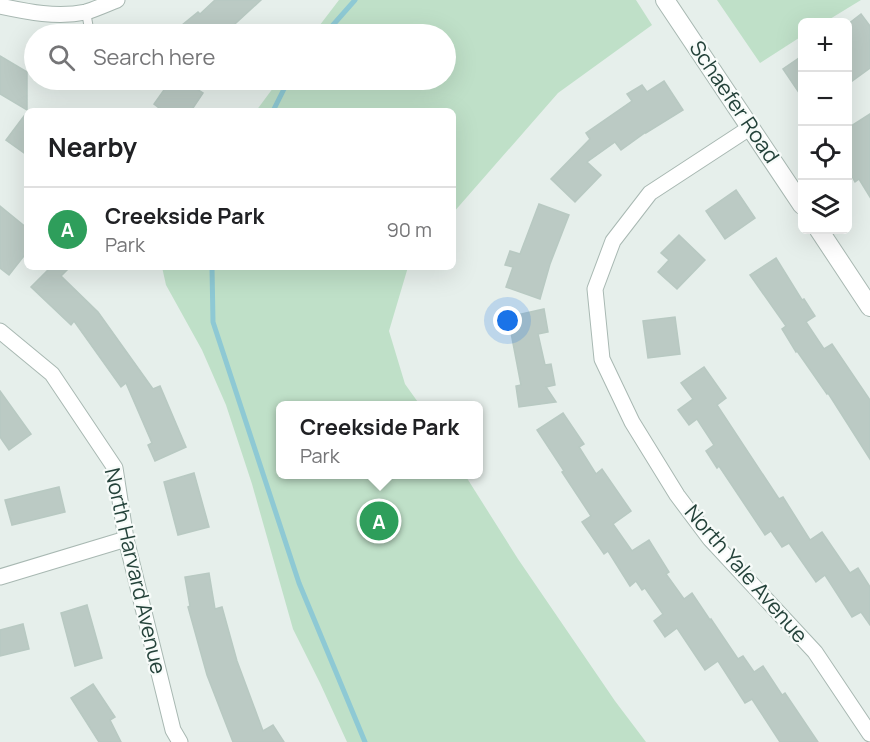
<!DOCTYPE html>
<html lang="en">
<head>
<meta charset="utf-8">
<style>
	:root { --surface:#fff; --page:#f6f6f6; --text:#202124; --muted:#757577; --line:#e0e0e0; --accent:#d93025 }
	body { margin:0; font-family:Manrope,sans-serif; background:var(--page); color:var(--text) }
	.controls { position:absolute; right:18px; top:18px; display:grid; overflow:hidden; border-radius:9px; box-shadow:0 6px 24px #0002 }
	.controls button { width:54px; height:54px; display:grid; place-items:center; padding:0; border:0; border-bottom:2px solid var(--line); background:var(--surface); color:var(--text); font:30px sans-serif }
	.you { position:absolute; left:508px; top:321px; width:21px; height:21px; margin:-15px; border:4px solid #fff; border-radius:50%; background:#1a73e8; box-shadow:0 0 0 9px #1a73e833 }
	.badge { display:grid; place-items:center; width:39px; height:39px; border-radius:50%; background:var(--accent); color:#fff; font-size:20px; font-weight:700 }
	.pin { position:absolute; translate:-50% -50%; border:3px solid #fff; box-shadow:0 2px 6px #0006 }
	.popup { position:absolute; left:276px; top:401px; width:207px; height:78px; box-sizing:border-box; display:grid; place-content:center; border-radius:9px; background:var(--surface); filter:drop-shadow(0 2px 4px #0005); font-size:20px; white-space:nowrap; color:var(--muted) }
	.popup b { font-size:22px; color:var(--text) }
	.popup::after { content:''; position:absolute; left:50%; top:100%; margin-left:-12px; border:12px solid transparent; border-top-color:var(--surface) }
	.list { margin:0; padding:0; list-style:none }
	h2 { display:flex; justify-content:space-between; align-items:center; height:78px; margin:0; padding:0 24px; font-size:26px }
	h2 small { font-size:20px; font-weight:400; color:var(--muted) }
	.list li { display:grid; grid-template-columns:39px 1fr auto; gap:18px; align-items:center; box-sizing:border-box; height:84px; padding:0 24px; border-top:2px solid var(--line) }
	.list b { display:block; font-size:22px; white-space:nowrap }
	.list p { margin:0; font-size:20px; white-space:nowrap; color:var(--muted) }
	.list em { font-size:20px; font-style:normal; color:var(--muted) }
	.icon { flex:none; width:33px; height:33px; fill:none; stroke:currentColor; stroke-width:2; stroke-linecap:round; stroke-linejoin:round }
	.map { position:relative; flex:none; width:870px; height:742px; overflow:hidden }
	.search { position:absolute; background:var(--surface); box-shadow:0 6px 24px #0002; left:24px; top:24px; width:432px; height:66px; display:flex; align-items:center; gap:15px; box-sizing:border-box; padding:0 21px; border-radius:33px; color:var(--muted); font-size:22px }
	.panel { position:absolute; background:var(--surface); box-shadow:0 6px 24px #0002; left:24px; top:108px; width:432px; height:162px; border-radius:9px }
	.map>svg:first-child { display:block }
</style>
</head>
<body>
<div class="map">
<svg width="870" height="742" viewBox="0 0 870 742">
	<rect width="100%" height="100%" fill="#e6efeb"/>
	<!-- green -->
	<g fill="#bfe0c8">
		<path d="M339,0H636L652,25L558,93L453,213V111H256L279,80H446V34H313Z"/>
		<path d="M717,0H861L825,22H802V36L760,63Z"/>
		<path d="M162,267H408L389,331L405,384L420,405L280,406V474L465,475L518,559L615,701L646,742H347L320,683L293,629L252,484L226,405L202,350L166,285Z"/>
	</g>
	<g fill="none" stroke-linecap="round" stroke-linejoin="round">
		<!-- stream -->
		<g stroke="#8ec9d4" stroke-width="5">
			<path d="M325,34L355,0"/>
			<path d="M273,111L284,89L291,80"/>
			<path d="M212,267L213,322L299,583L365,742"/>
		</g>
	</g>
	<!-- building -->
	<g fill="#bbcac4" stroke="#b8c9c2" stroke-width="1.5">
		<path d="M215,0H261L224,34H190L182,25L198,12L200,14Z"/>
		<path d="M861,14L870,26V68L848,84V24Z"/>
		<path d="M0,56L27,72V110L0,94Z"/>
		<path d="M802,56V97L783,69Z"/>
		<path d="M171,80H183L203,93L191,111H163L154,104Z"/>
		<path d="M664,81L683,110L646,133V132L621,150L615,142L587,162L601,175L575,202L551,179L590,139L586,133L632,101L627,94L642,85L647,92Z"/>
		<path d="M27,112V155L6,140Z"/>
		<path d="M870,114V197L859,179L855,182L848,169V128Z"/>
		<path d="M736,190L755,218L725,239L706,211Z"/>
		<path d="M539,204L569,215L550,264L540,299L506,287L513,267L505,265L510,251L520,254Z"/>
		<path d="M0,206L27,228V252L9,275L0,268Z"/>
		<path d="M679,235L705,260L677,289L658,272L669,260L661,253Z"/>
		<path d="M776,258L802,300L804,299L815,316L806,322L824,349L832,344L870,400V459L828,393L827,394L797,351L796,352L782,329L786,326L750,275Z"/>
		<path d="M51,267H70L61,276L98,312L153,389L160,386L186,447L155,461L148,445L152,443L126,383L121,387L74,321L71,325L31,287Z"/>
		<path d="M544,309L548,332L538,334L545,365L551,364L555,385L546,387L556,402L519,407L516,386L521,385L508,317Z"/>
		<path d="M675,317L680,354L648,358L643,321Z"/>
		<path d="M704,367L726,398L717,405L779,499L783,497L810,540L822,532L850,573L858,568L870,587V625L861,612L852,617L825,575L816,582L789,543L782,547L771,531L765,535L719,466L717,468L706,451L714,445L697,419L689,425L678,410L693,399L681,383Z"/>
		<path d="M0,391L31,434L9,450L0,437Z"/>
		<path d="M563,413L584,444L579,447L596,474L602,469L631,511L613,524L632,551L649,540L669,572L666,574L684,599L692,593L710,620L711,619L738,659L743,656L754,672L763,666L782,695L785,693L818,742H780L752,699L745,703L718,661L705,670L677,628L665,637L654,621L663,614L645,588L642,590L636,581L630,586L608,551L604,554L582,522L591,516L562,472L564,471L537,430Z"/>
		<path d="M194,473L209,527L178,535L164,482Z"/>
		<path d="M59,487L65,512L12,525L5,500Z"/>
		<path d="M209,573L215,609L222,607L237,661L263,731L273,725L284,742H233L207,675L188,607L190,606L185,577Z"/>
		<path d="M87,605L102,658L75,666L61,613Z"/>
		<path d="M23,624L29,649L0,656V630Z"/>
		<path d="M93,684L115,717L110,720L121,742H99L71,698Z"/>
	</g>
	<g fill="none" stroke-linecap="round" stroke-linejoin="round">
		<defs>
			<path id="service" d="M86,12L90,34"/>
			<g id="minor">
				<path d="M0,6C28,12 57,18 86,12C96,9 107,4 117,0"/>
				<path d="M751,127L650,193L613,241L595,289L602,359L632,422L677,495L710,539L815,652L870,734"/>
				<path d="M0,331L52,374L115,468L126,539L173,730L180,742"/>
				<path d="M0,577L126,539"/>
			</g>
			<g id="tertiary">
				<path d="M665,0L802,205"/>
				<path d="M819,230L870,307"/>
			</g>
		</defs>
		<!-- service casing -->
		<use href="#service" stroke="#a8b8b2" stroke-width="10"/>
		<!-- minor casing -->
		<use href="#minor" stroke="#a8b8b2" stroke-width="17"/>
		<!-- tertiary casing -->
		<use href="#tertiary" stroke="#a8b8b2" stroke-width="20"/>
		<!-- service -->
		<use href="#service" stroke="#fff" stroke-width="8"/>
		<!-- minor -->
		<use href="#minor" stroke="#fff" stroke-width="15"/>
		<!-- tertiary -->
		<use href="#tertiary" stroke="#fff" stroke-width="18"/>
	</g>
	<g text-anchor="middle" stroke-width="4.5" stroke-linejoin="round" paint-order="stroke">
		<!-- street labels -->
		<g font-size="21" fill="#24423a" stroke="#f7fbf9">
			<text transform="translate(734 102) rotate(56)" y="7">Schaefer Road</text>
			<text transform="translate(135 571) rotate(77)" y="7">North Harvard Avenue</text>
			<text transform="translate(746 574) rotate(49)" y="7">North Yale Avenue</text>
		</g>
	</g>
</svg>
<div class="controls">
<button>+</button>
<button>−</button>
<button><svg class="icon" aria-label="locate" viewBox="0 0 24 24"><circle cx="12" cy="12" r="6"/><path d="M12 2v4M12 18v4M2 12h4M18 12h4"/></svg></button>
<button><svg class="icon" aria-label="layers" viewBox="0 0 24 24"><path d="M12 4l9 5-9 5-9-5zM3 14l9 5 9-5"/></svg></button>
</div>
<div class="you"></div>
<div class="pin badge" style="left:379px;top:521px;background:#2e9e5b">A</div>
<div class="popup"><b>Creekside Park</b>Park</div>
<div class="search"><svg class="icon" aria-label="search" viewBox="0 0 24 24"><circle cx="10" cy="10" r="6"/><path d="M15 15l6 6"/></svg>Search here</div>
<section class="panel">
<h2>Nearby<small></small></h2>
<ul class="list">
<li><span class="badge" style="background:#2e9e5b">A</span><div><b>Creekside Park</b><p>Park</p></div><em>90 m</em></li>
</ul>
</section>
</div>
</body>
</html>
